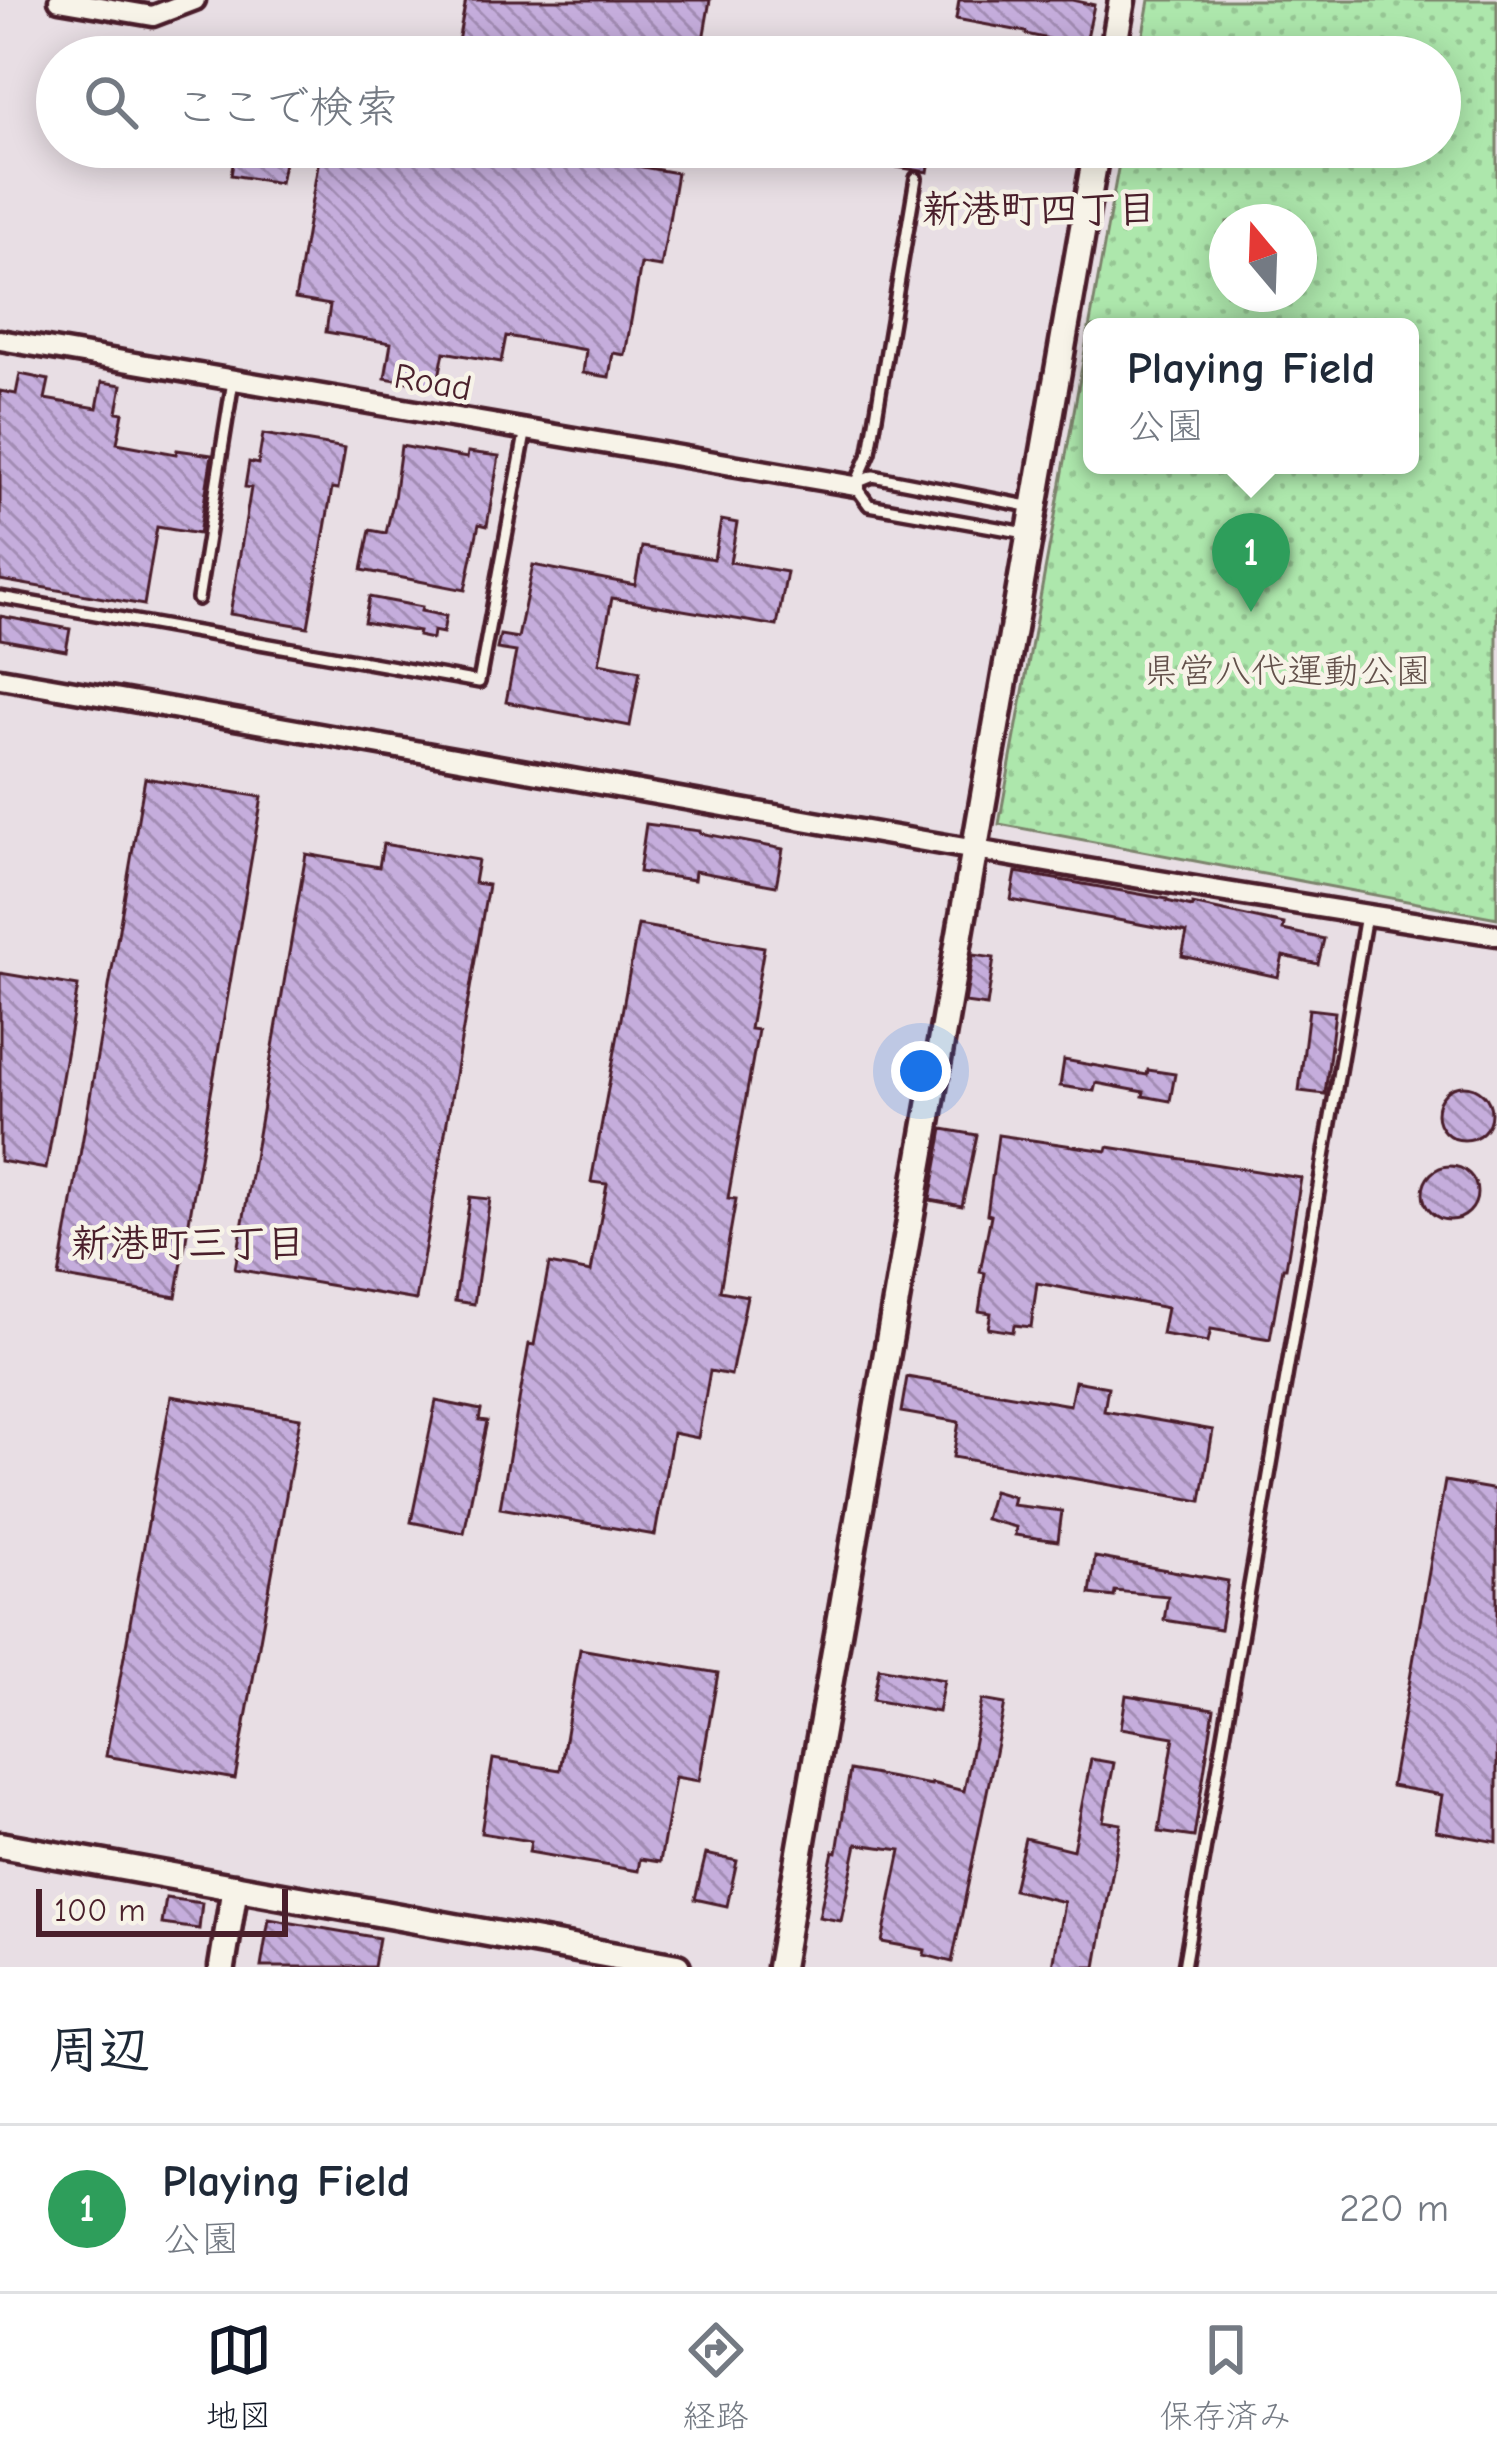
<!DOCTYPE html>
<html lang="ja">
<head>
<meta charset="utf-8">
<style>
	:root { --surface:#fff; --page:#f2f2f3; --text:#1f2937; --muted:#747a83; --line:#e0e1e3; --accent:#111827 }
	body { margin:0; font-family:"Comic Neue","Klee One",sans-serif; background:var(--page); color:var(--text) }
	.compass { position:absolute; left:1209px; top:204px; width:108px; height:108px; border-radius:50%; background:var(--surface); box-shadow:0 6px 30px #0003; rotate:341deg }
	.scale { position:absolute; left:36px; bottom:30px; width:252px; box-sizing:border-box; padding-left:12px; border:6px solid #4a1f2b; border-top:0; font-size:33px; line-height:42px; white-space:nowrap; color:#4a1f2b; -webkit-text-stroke:9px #f7f3e8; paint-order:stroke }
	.you { position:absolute; left:921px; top:1071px; width:42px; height:42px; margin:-30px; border:9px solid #fff; border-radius:50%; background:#1a73e8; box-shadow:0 0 0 18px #1a73e833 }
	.badge { display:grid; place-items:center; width:78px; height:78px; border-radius:50%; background:var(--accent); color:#fff; font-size:39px; font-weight:700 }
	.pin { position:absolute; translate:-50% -99px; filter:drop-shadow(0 3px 6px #0008) }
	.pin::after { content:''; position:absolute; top:63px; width:42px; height:36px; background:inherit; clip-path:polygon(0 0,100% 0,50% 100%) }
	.popup { position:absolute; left:1083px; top:318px; width:336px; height:156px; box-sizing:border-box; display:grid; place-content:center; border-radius:18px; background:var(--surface); filter:drop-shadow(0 3px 9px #0005); font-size:39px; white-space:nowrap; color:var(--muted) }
	.popup b { font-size:45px; color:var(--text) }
	.popup::after { content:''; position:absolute; left:50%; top:100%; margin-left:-24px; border:24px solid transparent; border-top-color:var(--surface) }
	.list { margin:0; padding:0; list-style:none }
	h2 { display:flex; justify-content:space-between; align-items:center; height:156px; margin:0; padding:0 48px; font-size:51px }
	h2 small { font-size:39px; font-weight:400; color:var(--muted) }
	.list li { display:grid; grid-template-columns:78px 1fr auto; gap:36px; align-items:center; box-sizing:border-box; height:168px; padding:0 48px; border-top:3px solid var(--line) }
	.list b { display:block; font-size:45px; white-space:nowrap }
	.list p { margin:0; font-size:39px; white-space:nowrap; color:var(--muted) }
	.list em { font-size:39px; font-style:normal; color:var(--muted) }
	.icon { flex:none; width:66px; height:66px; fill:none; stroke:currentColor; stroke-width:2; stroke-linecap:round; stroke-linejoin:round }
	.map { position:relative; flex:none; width:1497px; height:1967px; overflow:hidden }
	.search { position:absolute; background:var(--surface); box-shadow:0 6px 30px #0003; left:36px; right:36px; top:36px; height:132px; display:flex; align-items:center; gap:30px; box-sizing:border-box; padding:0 42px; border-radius:66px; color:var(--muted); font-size:45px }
	.sheet { height:324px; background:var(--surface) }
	nav { display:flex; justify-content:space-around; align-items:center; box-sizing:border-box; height:168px; border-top:3px solid var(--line); background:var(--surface); font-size:33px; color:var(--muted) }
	nav a { display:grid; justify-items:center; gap:6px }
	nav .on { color:var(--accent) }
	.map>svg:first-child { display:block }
</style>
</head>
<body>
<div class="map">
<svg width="1497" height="1967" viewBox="0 0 1497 1967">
	<defs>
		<pattern id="park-dots" width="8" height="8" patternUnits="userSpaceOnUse" patternTransform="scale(3)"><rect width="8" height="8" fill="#ade7ac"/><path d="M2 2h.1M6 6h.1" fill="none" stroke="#96c694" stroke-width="1.8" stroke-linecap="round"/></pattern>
		<pattern id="building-back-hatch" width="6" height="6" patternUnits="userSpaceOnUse" patternTransform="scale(3)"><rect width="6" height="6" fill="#c5addc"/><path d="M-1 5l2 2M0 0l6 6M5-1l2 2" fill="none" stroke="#a28cb3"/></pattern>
	</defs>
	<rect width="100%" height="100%" fill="#e8dee4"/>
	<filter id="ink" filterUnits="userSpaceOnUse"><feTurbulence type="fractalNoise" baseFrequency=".00833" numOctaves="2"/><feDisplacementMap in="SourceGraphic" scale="24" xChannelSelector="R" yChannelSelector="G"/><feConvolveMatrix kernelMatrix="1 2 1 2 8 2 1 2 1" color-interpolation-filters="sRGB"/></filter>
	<g filter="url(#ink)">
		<!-- park -->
		<path fill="url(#park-dots)" stroke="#7c836c" stroke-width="3" fill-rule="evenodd" d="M1149,0H1497V918L999,824L1122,147H1440V57H1139ZM1227,222H1299V294H1227ZM1092,327H1410V465H1092Z"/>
		<!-- building -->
		<g fill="url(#building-back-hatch)" stroke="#4a1f2b" stroke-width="3">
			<path d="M466,0H710L700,57H455Z"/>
			<path d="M959,0H1072L1094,5L1085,47L1026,34V32L956,19Z"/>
			<path d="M236,147H287L280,183L231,175Z"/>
			<path d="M321,147H527L677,173L661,267L641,264L625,355L613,353L609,377L583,373L586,350L506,336L501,362L444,352L437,387L385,378L391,343L326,332L330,305L295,299Z"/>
			<path d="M821,147H932L928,172L821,155Z"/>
			<path d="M20,374L49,380L45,399L97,408L102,382L122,385L117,412L123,413L117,443L176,454L177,450L212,455L199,534L157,527L144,605L0,580V391L16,394Z"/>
			<path d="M263,434L345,448L338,489L332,488L308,627L230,614L251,488L245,487L249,462L258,464Z"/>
			<path d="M401,446L467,458L468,452L499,456L487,526L479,524L465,590L362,570L370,530L386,533L394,498Z"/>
			<path d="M721,520L737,523L730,562L787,572L777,626L612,598L599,663L640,671L630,726L506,702L516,652L497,649L500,635L518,638L533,565L635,585L642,547L714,559Z"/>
			<path d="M369,597L422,607L421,611L446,616L443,633L433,631L432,639L418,636L419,632L364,622Z"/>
			<path d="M0,616L70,629L66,651L0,639Z"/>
			<path d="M145,778L262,797L176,1297L59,1277Z"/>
			<path d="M646,824L700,831V833L783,849L776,886L695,871L694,880L639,872Z"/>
			<path d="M383,844L478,860L474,883L488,885L416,1300L235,1269L306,854L379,867Z"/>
			<path d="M1016,872L1167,899V901L1192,907V904L1284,924L1283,930L1324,939L1318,964L1283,956L1278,977L1182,956L1187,933L1011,900Z"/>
			<path d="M638,925L764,947L750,1029L758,1030L728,1198L736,1199L720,1291L747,1296L731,1375L710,1371L698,1438L673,1433L655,1535L500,1508L529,1344L534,1345L549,1264L591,1272L607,1184L591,1182Z"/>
			<path d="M973,955L994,958L987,1006L965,1003Z"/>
			<path d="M0,973L78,986L46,1169L0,1161Z"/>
			<path d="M1309,1009L1335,1012L1325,1094L1299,1091Z"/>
			<path d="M1064,1060L1147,1075L1148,1070L1175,1074L1170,1101L1143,1096L1144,1092L1096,1083L1094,1091L1060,1086Z"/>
			<circle cx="1464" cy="1113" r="27"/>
			<path d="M943,1129L977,1135L962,1206L930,1200Z"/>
			<path d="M998,1135L1107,1151L1108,1147L1301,1178L1286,1268H1283L1270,1339L1211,1329L1208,1342L1162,1334L1167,1308L1037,1283L1031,1327L1014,1325L1013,1332L988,1328L991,1313L979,1311L985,1273L980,1272L991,1215L987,1214Z"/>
			<circle cx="1450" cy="1193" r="27"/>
			<path d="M470,1197L490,1199L474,1304L455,1301Z"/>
			<path d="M907,1377L1070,1405L1075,1381L1108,1387L1104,1411L1213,1430L1201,1501L953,1457L959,1422L901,1412Z"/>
			<path d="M171,1396L300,1418L235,1779L106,1756Z"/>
			<path d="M436,1401L481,1410L479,1420L487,1421L464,1533L411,1522Z"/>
			<path d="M1445,1481L1497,1490V1842L1436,1831L1442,1795L1391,1786Z"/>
			<path d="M993,1491L1014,1497L1012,1505L1062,1511L1058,1541L1015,1535L1016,1527L985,1519Z"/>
			<path d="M1095,1557L1228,1581L1220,1629L1164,1620L1168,1596L1115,1591L1114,1597L1090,1594Z"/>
			<path d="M580,1649L718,1673L699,1781L675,1777L660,1862L640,1859L638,1871L529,1852L531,1841L481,1833L493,1759L560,1770Z"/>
			<path d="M879,1668L944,1680L938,1712L873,1700Z"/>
			<path d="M1126,1695L1214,1709L1194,1837L1159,1832L1174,1737L1121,1728Z"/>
			<path d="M982,1700L1005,1704L952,1962L924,1955L925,1950L882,1942L901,1850L857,1844L841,1921L819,1917L833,1851L837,1852L850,1770L931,1785V1783L964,1791Z"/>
			<path d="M1091,1759L1114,1763L1103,1821L1121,1824L1096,1967H1062L1053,1966L1064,1902L1013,1890L1025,1838L1073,1850Z"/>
			<path d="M706,1854L737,1861L727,1906L695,1899Z"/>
			<path d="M166,1898L202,1903L199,1929L162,1924Z"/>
			<path d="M269,1919L379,1938L374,1967H261Z"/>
		</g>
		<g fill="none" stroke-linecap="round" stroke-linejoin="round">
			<defs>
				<g id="service">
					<path d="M916,178L870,452L855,486L869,505L1026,533"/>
					<path d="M851,485L873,476L1033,507"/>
					<path d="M0,597L479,682L525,434"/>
					<path d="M198,599L233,381"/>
					<path d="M1184,1967L1366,915"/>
				</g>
				<g id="minor">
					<path d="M59,0L153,16L195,0"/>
					<path d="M0,340L855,486"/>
					<path d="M0,678C499,764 996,859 1497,935"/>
				</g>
				<g id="tertiary">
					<path d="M1112,57L1122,0"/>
					<path d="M0,1845L677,1967"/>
					<path d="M222,1967L235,1887"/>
					<path d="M780,1967L1097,147"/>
				</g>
			</defs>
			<!-- service casing -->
			<use href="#service" stroke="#4a1f2b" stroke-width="18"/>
			<!-- minor casing -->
			<use href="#minor" stroke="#4a1f2b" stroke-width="27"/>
			<!-- tertiary casing -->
			<use href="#tertiary" stroke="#4a1f2b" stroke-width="33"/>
			<!-- service -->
			<use href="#service" stroke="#f7f3e8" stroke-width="9"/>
			<!-- minor -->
			<use href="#minor" stroke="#f7f3e8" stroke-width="18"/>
			<!-- tertiary -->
			<use href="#tertiary" stroke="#f7f3e8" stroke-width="24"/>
		</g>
	</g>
	<g text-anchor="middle" stroke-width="9" stroke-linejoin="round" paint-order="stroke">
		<!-- street labels -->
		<g font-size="36" fill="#4a1f2b" stroke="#f7f3e8">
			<text transform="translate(433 381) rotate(10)" y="13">Road</text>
		</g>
		<!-- park labels -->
		<g font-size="36" fill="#63514b" stroke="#f7f3e8">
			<text x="1287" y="683">県営八代運動公園</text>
		</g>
		<!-- neighbourhood labels -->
		<g font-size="39" font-weight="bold" fill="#4a1f2b" stroke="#f7f3e8">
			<text x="1039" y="222">新港町四丁目</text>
			<text x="188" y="1256">新港町三丁目</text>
		</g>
	</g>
</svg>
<svg class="compass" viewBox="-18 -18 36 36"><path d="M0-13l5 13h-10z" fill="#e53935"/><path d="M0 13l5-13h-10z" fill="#747a83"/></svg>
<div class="scale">100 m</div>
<div class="you"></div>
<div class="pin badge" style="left:1251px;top:612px;background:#2e9e5b">1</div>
<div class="popup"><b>Playing Field</b>公園</div>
<div class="search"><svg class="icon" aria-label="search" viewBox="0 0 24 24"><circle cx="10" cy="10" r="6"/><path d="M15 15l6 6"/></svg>ここで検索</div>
</div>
<section class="sheet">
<h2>周辺<small></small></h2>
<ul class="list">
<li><span class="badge" style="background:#2e9e5b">1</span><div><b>Playing Field</b><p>公園</p></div><em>220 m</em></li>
</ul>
</section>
<nav>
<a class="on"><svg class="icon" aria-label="map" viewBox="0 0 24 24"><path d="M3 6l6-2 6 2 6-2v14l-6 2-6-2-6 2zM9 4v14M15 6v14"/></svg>地図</a>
<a><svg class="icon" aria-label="directions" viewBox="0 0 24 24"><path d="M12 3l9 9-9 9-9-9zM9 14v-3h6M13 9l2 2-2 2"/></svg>経路</a>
<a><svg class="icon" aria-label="saved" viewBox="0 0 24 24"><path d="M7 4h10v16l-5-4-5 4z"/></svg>保存済み</a>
</nav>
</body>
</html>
